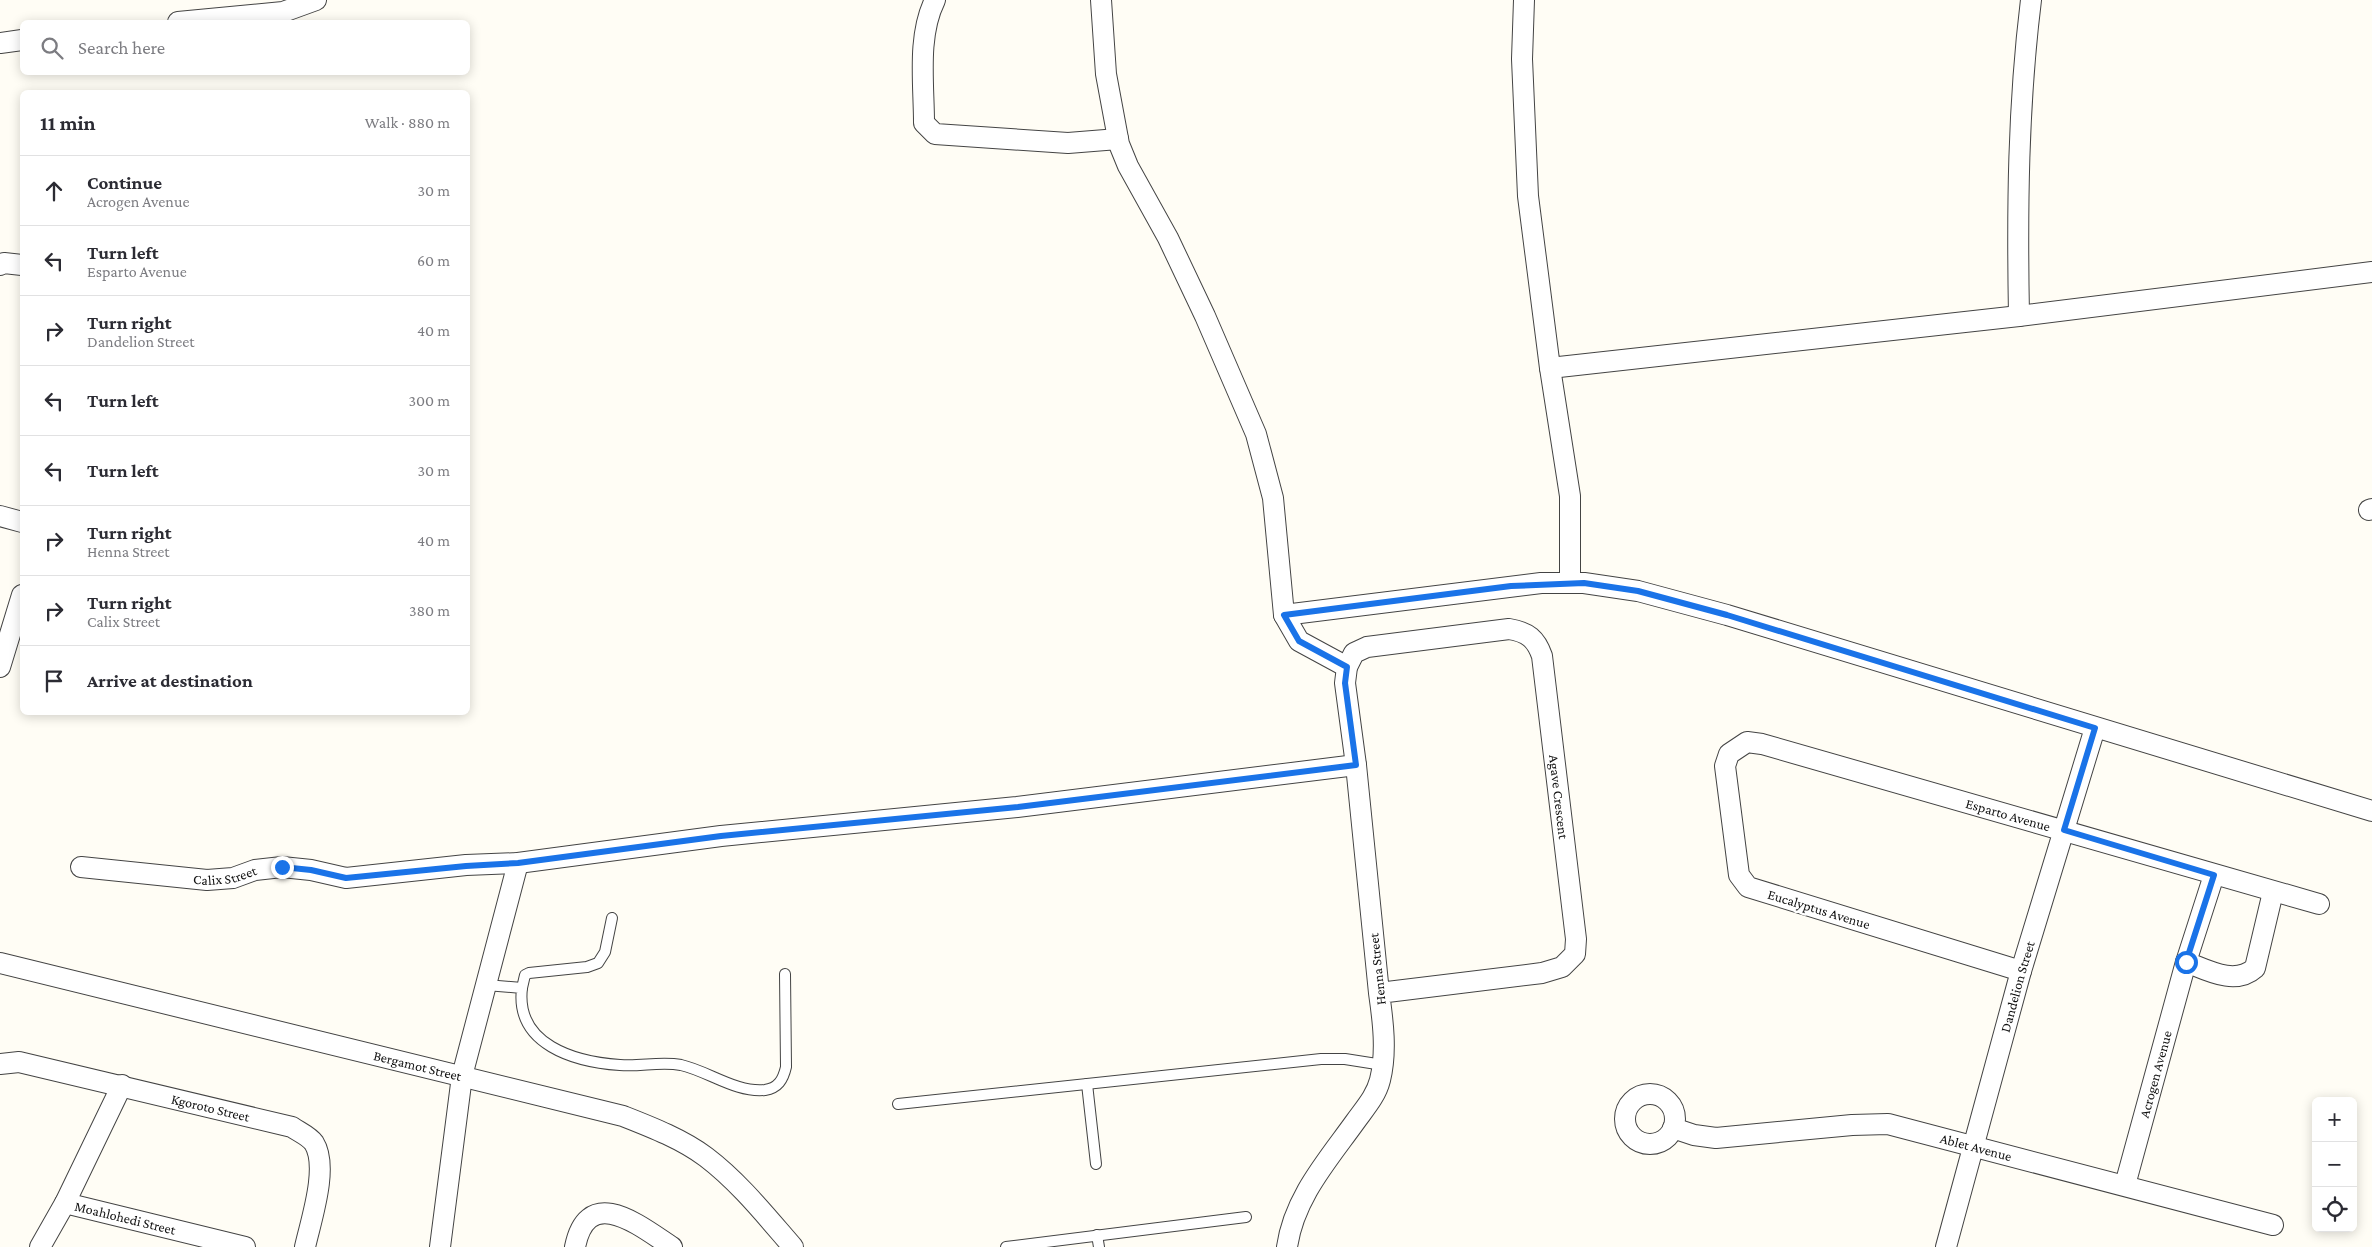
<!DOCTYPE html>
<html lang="en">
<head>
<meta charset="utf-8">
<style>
	:root { --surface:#fff; --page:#f2f2f3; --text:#2b2b33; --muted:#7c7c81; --line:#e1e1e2 }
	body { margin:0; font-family:"Crimson Pro",serif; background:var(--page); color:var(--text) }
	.controls { position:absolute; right:15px; bottom:15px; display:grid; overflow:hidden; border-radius:8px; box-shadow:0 2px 12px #0003 }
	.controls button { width:45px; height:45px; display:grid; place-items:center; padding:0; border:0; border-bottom:1px solid var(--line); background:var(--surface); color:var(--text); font:25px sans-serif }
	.stop { position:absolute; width:15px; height:15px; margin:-11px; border:4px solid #1a73e8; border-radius:50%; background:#fff }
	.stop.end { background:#1a73e8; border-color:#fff; box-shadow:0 1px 5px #0008 }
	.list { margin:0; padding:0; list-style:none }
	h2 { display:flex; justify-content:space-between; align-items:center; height:65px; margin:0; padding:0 20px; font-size:21px }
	h2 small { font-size:16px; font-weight:400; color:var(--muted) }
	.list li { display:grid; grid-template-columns:32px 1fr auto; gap:15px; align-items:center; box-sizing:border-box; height:70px; padding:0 20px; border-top:1px solid var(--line) }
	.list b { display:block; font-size:19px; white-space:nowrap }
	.list p { margin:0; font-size:16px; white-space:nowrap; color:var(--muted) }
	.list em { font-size:16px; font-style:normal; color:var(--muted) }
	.icon { flex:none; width:28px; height:28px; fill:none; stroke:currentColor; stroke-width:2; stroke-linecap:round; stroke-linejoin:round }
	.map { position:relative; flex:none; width:2372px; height:1247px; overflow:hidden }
	.search { position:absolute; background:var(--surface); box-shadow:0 2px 12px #0003; left:20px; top:20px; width:450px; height:55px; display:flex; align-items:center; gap:12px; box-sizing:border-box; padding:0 18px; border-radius:8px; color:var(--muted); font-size:19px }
	.panel { position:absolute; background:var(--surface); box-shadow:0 2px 12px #0003; left:20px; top:90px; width:450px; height:625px; border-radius:8px }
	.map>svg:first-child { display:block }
</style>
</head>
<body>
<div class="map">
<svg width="2372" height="1247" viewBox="0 0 2372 1247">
	<rect width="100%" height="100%" fill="#fffdf5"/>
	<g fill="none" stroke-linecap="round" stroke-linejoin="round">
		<defs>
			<g id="service">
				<path d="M486,985L522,988C515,1045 575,1062 620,1065C640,1067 660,1061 681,1065C708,1071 736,1093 765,1090C778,1088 783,1080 786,1067L785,974"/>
				<path d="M522,988L525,975L529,973L587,967L598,963L605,952L612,918"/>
				<path d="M1087,1084L1096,1164"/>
				<path d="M898,1104L1321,1059H1345L1383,1065"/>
				<path d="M1097,1235L1099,1247"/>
				<path d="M1006,1247L1246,1217"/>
			</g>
			<g id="minor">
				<path d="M935,0C917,36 924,84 924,123L935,134L1068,143L1118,139"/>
				<path d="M1101,0L1106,74L1119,144L1128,166L1168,238L1205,316L1256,434L1273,498L1284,615L1299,641L1347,667"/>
				<path d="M1524,0L1522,59L1528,196L1550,368L2019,316L2372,272"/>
				<path d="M178,22L283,12L316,0"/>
				<path d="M0,43L22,40"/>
				<path d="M0,265L4,263L22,265"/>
				<path d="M2019,316C2017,210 2018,105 2031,0"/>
				<path d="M1550,368L1570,496V583"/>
				<path d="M2369,510L2372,509"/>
				<path d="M0,516L22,522"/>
				<path d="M1284,615L1541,583H1584L1638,591L1727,615L2372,811"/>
				<path d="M0,667L22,595"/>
				<path id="s1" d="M81,867L207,880L233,878L255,870L282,867L311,870L346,878L466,865L518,863L721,836L1017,807L1356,765"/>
				<path d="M2186,962C2207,970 2235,986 2255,968L2273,892"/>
				<path id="s2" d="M0,963L623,1116C651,1127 682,1139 706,1157C739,1182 766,1216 793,1247"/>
				<path id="s3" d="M2021,971L1748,887L1739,875L1725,766L1729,754L1747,742L1762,744L2319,904"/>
				<path id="s4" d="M0,1064L19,1062L292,1127C299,1132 309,1136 314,1143C329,1167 311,1220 305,1247"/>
				<circle cx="1650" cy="1119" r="25"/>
				<path id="s5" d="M1673,1128L1694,1135L1716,1138L1852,1125L1888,1124L2273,1225"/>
				<path id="s6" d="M2125,1185L2186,962L2214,875"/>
				<path id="s7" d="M65,1203L245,1247"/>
				<path d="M40,1247L65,1203L122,1085"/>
				<path d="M440,1247L462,1076L518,863"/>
				<path d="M575,1247C588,1183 640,1226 672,1247"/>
				<path id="s8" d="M1287,1247C1294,1198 1327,1161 1355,1122C1365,1108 1376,1096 1380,1080C1387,1052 1383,1021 1379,993L1356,765L1345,683L1347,667L1354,653L1367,647L1509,629C1528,632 1536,639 1542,656L1576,939L1575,954L1562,967L1542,973L1379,993"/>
				<path id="s9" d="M1946,1247L2021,971L2095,728"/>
			</g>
		</defs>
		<!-- service casing -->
		<use href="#service" stroke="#444" stroke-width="12"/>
		<!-- minor casing -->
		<use href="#minor" stroke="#444" stroke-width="22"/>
		<!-- service -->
		<use href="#service" stroke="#fff" stroke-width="10"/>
		<!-- minor -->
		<use href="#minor" stroke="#fff" stroke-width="20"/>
	</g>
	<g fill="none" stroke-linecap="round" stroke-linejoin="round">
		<!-- route -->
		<path stroke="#1a73e8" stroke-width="6" d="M282,867L311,870L346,878L466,866L518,863L721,836L1018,807L1356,765L1345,683L1347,667L1299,641L1284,615L1511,586L1584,583L1638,591L1727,615L2095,728L2064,830L2214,875L2186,962"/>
	</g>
	<g text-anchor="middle" stroke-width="5" stroke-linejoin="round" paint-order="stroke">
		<!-- street labels -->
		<g font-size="14" fill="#111" stroke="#fff">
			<text dy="5" stroke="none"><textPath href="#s8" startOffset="969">Agave Crescent</textPath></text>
			<text dy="5" stroke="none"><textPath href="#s3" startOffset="716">Esparto Avenue</textPath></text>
			<text dy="5" stroke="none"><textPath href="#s1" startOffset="145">Calix Street</textPath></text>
			<text transform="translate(1819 909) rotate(17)" y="5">Eucalyptus Avenue</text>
			<text transform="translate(1377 969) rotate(-96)" y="5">Henna Street</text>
			<text dy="5" stroke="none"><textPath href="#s9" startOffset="270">Dandelion Street</textPath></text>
			<text dy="5" stroke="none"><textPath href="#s2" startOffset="430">Bergamot Street</textPath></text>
			<text dy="5" stroke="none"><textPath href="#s6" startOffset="115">Acrogen Avenue</textPath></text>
			<text dy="5" stroke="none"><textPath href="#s4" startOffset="216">Kgoroto Street</textPath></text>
			<text dy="5" stroke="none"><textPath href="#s5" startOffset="308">Ablet Avenue</textPath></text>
			<text dy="5" stroke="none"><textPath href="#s7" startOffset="62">Moahlohedi Street</textPath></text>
		</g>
	</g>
</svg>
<div class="controls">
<button>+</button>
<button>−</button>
<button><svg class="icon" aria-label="locate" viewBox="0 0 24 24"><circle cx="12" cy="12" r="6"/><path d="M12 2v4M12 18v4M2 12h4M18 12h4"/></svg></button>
</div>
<div class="stop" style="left:2186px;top:962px"></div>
<div class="stop end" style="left:282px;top:867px"></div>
<div class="search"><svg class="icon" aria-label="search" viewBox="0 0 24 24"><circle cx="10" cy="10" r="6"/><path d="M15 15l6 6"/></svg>Search here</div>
<section class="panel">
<h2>11 min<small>Walk · 880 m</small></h2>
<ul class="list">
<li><svg class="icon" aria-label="ahead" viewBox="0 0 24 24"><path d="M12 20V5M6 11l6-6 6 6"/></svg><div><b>Continue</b><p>Acrogen Avenue</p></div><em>30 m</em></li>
<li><svg class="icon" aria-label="left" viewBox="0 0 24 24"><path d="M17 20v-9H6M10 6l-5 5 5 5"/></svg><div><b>Turn left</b><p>Esparto Avenue</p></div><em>60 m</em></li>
<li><svg class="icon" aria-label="right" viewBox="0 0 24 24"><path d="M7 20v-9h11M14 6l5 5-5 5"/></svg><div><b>Turn right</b><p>Dandelion Street</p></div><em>40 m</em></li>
<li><svg class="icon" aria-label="left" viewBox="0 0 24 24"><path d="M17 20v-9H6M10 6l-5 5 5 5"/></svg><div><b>Turn left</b></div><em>300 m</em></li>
<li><svg class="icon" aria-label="left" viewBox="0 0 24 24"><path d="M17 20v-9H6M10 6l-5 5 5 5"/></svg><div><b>Turn left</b></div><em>30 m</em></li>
<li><svg class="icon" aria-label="right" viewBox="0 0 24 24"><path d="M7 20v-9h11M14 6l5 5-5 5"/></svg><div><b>Turn right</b><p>Henna Street</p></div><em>40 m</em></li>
<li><svg class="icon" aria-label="right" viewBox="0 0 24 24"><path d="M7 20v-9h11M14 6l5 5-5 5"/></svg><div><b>Turn right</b><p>Calix Street</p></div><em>380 m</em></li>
<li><svg class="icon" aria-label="arrive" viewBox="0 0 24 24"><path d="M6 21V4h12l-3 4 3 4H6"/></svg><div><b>Arrive at destination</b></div></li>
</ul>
</section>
</div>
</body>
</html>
